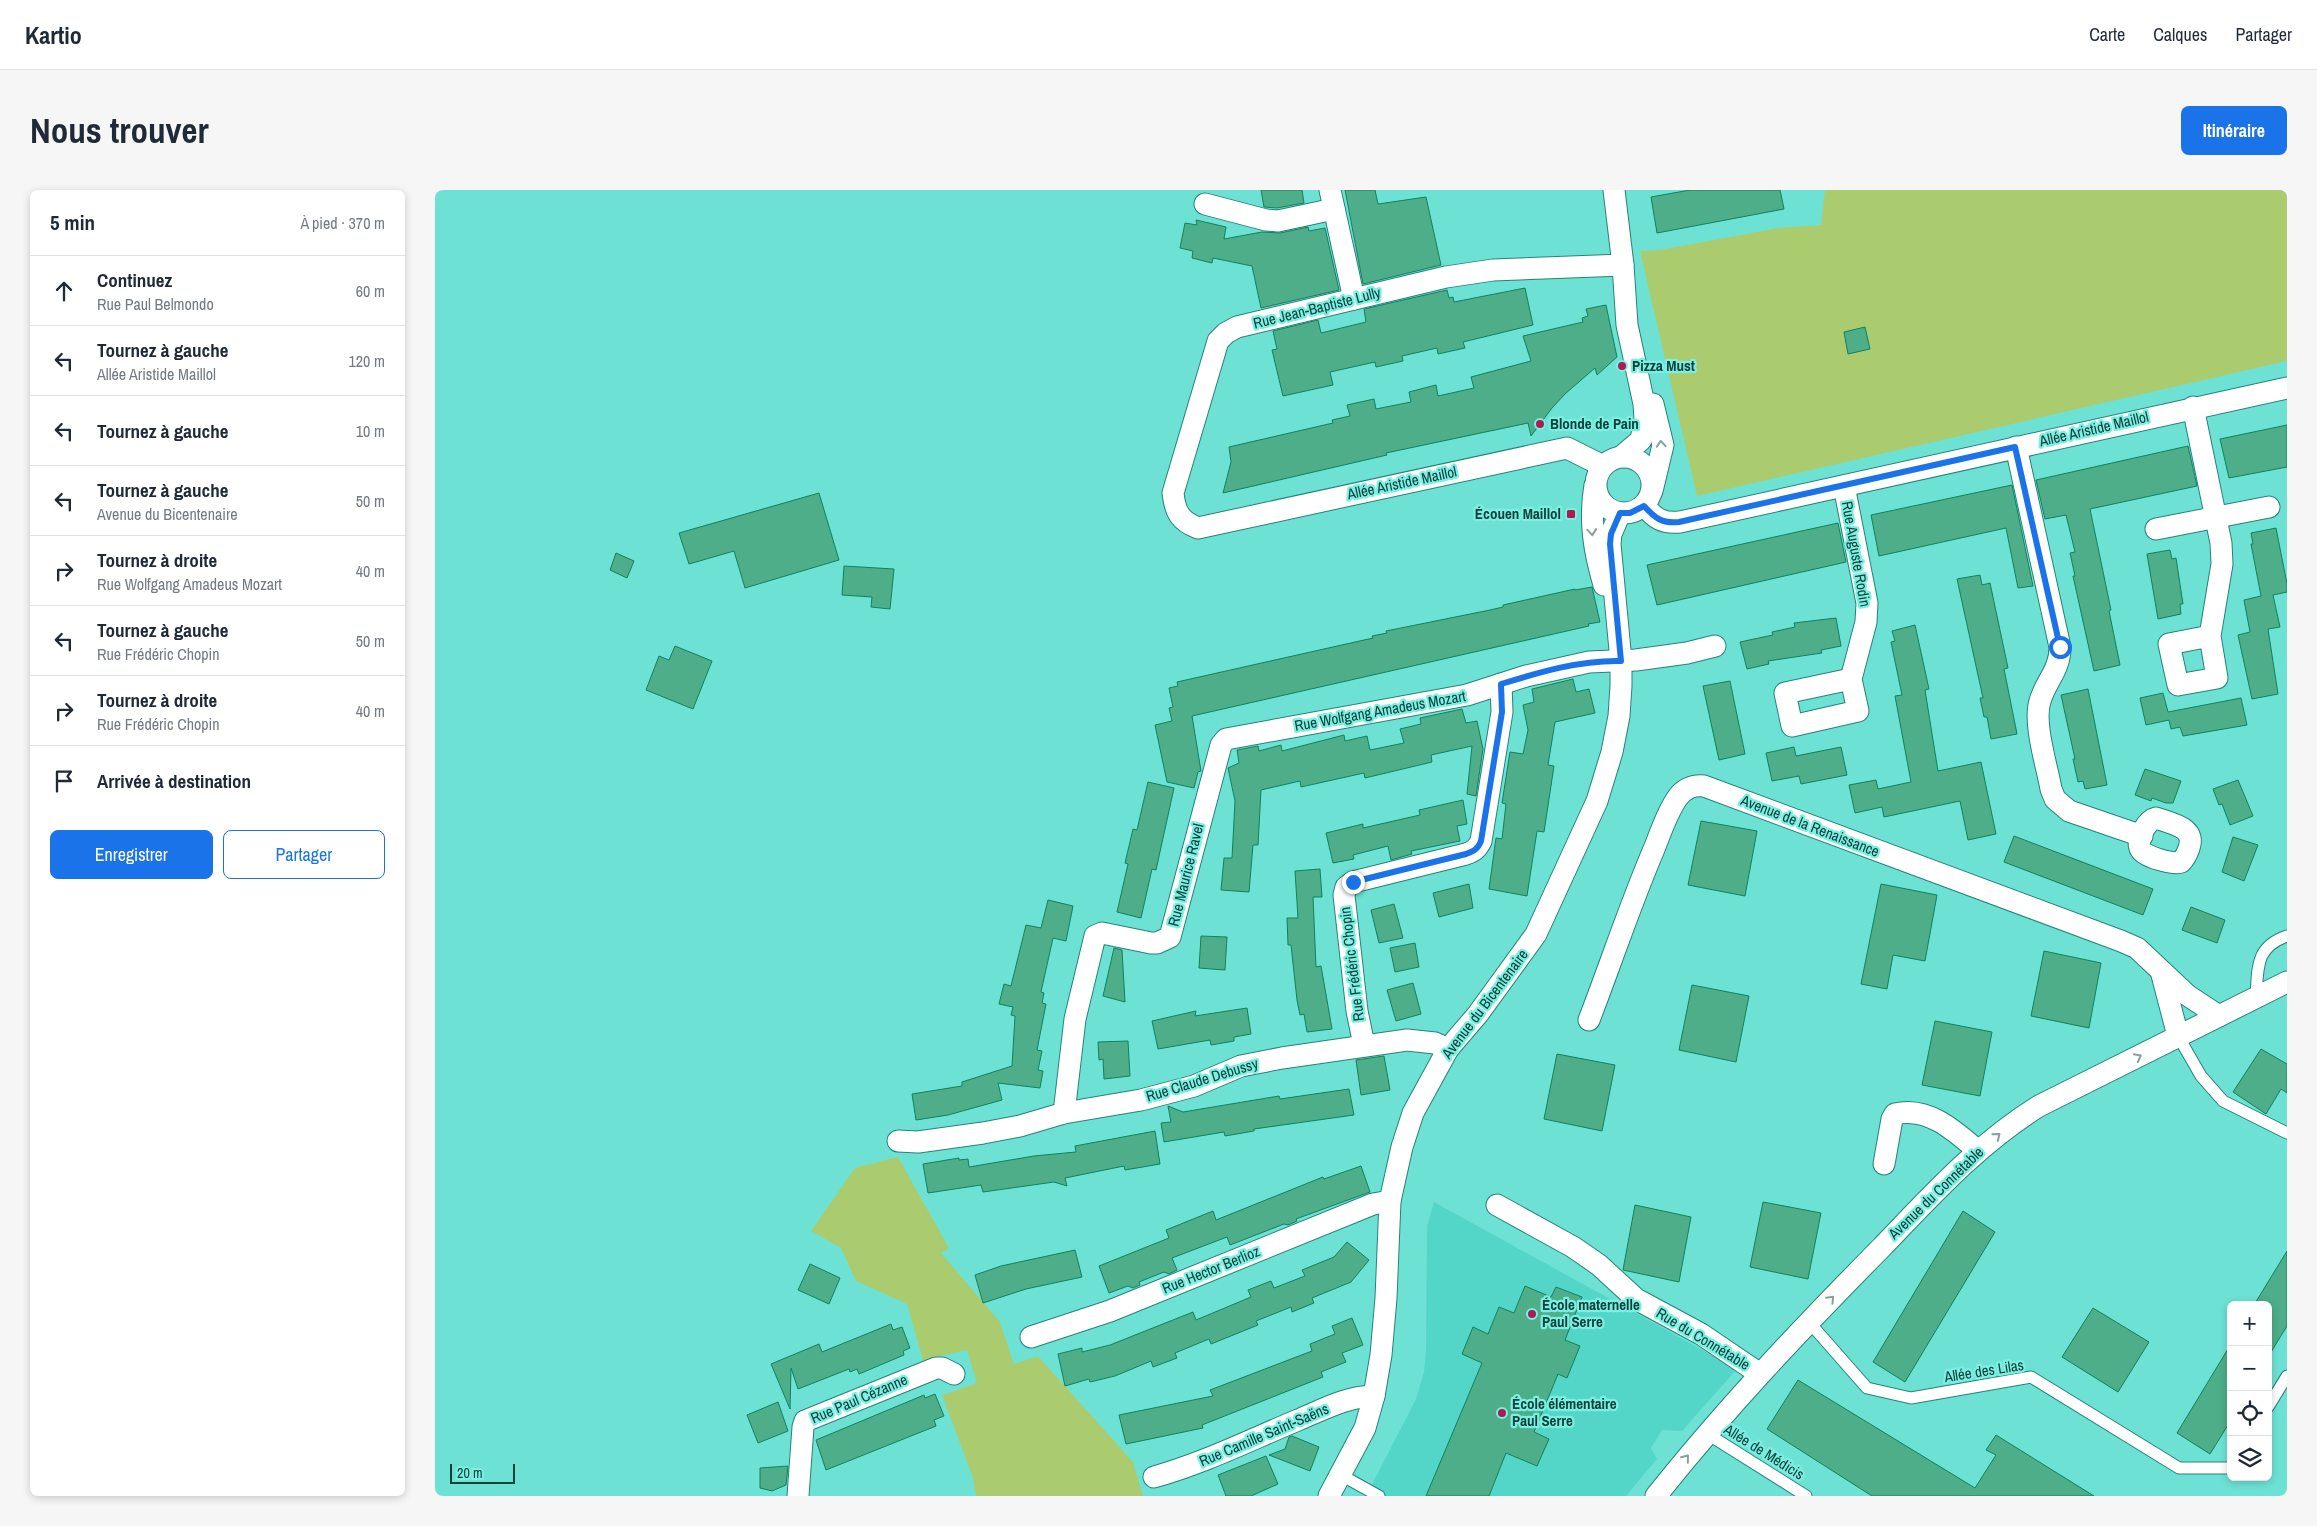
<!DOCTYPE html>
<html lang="fr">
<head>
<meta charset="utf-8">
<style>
	:root { --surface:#fff; --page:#f6f6f7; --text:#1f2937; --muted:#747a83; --line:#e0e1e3; --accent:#1a73e8 }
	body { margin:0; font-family:"Archivo Narrow",sans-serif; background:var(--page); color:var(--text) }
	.controls { position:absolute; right:15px; bottom:15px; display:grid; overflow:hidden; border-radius:8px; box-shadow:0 2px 8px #0003 }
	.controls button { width:45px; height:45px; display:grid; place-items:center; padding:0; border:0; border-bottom:1px solid var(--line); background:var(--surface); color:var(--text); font:25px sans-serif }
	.scale { position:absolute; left:15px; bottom:12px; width:65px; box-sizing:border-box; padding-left:5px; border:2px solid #0b403b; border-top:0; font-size:14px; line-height:18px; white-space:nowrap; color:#0b403b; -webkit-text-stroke:4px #7befe1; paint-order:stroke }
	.stop { position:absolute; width:15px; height:15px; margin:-11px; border:4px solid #1a73e8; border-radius:50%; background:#fff }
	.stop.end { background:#1a73e8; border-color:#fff; box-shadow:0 1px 5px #0008 }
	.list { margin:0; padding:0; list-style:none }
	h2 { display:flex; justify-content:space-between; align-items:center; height:65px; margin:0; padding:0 20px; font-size:21px }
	h2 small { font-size:16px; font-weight:400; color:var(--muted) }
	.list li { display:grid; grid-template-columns:32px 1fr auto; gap:15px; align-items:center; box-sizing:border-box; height:70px; padding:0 20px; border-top:1px solid var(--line) }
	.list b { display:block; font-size:19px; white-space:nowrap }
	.list p { margin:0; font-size:16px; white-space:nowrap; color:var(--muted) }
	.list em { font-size:16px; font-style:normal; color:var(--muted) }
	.actions { display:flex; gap:10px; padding:15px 20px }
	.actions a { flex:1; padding:11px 0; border:1px solid var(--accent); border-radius:8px; text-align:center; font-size:18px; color:var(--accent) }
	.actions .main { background:var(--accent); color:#fff }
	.icon { flex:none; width:28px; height:28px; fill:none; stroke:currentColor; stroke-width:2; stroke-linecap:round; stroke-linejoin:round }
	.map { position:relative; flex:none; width:1852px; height:1306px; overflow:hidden; border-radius:8px }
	header { display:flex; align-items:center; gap:30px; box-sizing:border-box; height:70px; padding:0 25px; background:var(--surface); border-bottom:1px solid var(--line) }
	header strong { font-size:24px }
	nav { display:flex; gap:28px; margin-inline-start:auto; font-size:18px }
	.intro { display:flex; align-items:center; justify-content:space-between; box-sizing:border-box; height:120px; padding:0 30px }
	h1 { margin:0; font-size:35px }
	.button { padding:12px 22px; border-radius:8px; background:var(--accent); color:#fff; font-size:18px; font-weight:700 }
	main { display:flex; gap:30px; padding:0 30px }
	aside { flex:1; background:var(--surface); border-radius:8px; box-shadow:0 2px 8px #0003 }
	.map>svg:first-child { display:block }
</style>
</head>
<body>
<header>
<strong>Kartio</strong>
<nav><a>Carte</a><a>Calques</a><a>Partager</a></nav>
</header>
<div class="intro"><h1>Nous trouver</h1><a class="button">Itinéraire</a></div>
<main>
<aside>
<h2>5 min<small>À pied · 370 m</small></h2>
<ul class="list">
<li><svg class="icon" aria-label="ahead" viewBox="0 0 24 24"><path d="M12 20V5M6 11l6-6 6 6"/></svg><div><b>Continuez</b><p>Rue Paul Belmondo</p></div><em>60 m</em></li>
<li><svg class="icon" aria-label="left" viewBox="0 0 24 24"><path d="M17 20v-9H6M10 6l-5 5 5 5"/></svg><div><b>Tournez à gauche</b><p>Allée Aristide Maillol</p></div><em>120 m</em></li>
<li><svg class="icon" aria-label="left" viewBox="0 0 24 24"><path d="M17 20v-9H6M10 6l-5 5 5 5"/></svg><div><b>Tournez à gauche</b></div><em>10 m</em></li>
<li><svg class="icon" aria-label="left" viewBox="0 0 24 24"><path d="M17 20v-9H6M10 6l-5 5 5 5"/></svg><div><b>Tournez à gauche</b><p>Avenue du Bicentenaire</p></div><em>50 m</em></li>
<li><svg class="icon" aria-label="right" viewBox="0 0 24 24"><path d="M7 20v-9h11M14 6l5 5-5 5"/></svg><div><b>Tournez à droite</b><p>Rue Wolfgang Amadeus Mozart</p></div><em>40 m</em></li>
<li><svg class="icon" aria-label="left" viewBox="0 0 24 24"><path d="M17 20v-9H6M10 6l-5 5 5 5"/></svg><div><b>Tournez à gauche</b><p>Rue Frédéric Chopin</p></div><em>50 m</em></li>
<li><svg class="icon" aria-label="right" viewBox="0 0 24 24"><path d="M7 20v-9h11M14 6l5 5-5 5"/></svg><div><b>Tournez à droite</b><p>Rue Frédéric Chopin</p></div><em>40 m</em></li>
<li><svg class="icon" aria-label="arrive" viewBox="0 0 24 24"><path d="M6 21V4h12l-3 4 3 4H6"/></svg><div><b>Arrivée à destination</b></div></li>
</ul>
<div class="actions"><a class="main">Enregistrer</a><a>Partager</a></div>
</aside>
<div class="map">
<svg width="1852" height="1306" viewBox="0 0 1852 1306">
	<rect width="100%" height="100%" fill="#6de2d4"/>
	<!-- built -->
	<path fill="#53d6c8" d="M999,1012L1302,1179L1247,1241L1227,1240L1216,1258L1222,1269L1191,1306H931L981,1209L989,1182L991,1161L992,1036Z"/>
	<!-- green -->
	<g fill="#aacc6e">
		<path d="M1390,0H1852V171L1262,306L1205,61L1225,60L1343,38L1386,35Z"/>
		<path d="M463,967L514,1058L506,1063L565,1132L579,1174L603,1166L698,1272L708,1306H541L538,1288L507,1205L542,1193L532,1160L488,1170L472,1114L421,1091L406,1058L376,1041L420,978Z"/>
	</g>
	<!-- building -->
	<g fill="#4dae89" stroke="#11815e">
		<path d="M826,0H867L869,13L842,18L829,17Z"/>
		<path d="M910,0H940L943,14L991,7L1006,75L928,94Z"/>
		<path d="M1255,0H1345L1349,19L1222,43L1216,7Z"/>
		<path d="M761,30L791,37L789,49L827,42L845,43L873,37L874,41L890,38L904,100L826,118L817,76L778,68L777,73L757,68L758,61L745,58L750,33L762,35Z"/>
		<path d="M1090,98L1098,135L1028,152L1030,158L1003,164L1002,158L967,166L968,171L941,177L940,172L895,182L898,195L848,206L837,160L842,159L838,141L883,130L886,143L931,132L929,119L1012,100L1014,108L1018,107L1019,112Z"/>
		<path d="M1171,115L1182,167L1162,185L1160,178L1130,204L1117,218L1096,246L1093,233L951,263L952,265L788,303L796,272L794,257L898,233L897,230L915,226L912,215L939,209L941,219L976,212L974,202L1001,195L1003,206L1039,198L1036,187L1096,171L1088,146L1148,132L1147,128L1153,126L1151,119Z"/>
		<path d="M1430,137L1435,159L1413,164L1409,142Z"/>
		<path d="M1852,235V277L1794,288L1785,249Z"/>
		<path d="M1753,256L1762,296L1655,319L1676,420L1674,421L1685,475L1659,481L1638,386H1640L1635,363L1640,362L1631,325L1610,329L1601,290Z"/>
		<path d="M1577,295L1598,396L1583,398L1571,338L1444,366L1436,325Z"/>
		<path d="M384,303L404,370L310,398L299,361L254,374L244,343Z"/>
		<path d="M1403,333L1411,372L1222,415L1212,375Z"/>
		<path d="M1841,338L1852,394V402L1838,405L1845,437L1833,439L1843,504L1817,509L1803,445L1815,442L1809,410L1826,406L1816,354H1818L1816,343Z"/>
		<path d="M1735,360L1737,369L1741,368L1748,414H1745L1746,424L1723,429L1712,364Z"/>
		<path d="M181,363L199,371L192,388L175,380Z"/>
		<path d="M409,376L459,379L455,419L436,417L437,407L407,405Z"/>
		<path d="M1545,385L1547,395L1555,393L1573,478L1569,479L1582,544L1556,549L1552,527H1549L1545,508H1548L1522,389Z"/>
		<path d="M1157,397L1165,432L1153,434L1154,436L757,526L766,581L763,582L759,598L732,592L720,535L737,531L734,518L738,517L734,498L743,496L742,492L938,448L937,446L952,443L951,441L1055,420L1068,417V415L1140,399V400Z"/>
		<path d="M1401,428L1406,456L1386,460L1387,463L1333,471L1334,474L1312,479L1305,452L1338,445L1337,442L1360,437L1359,433Z"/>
		<path d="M1480,435L1494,499L1490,500L1503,581L1546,572L1561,644L1533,650L1525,611L1449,627L1447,617L1420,623L1414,595L1441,590L1443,599L1476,592L1460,506L1467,505L1456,452L1460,451L1457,441Z"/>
		<path d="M240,456L277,471L258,519L211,500L224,466L234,470Z"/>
		<path d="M1138,489L1141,502L1154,499L1160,523L1120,532L1113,575L1119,576L1109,642L1102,641L1092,706L1054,699L1061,648L1067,649L1071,614L1067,613L1075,562L1088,564L1093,540L1088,515L1099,512L1097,499Z"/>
		<path d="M1295,491L1310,564L1284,570L1268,496Z"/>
		<path d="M1653,499L1672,595L1650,599L1648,591L1643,592L1638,569H1640L1626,505Z"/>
		<path d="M1728,503L1733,522L1806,508L1812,535L1748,546L1745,537L1736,539L1734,530L1711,535L1705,508Z"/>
		<path d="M1027,519L1031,533L1042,531L1048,559L1041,606L1032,604L1037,556L996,565L997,572L930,588L929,583L866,597L865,591L826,600L823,655H818L814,702L786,700L789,668H797L800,611L793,578L804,573L802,560L823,556L824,561L846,555L847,561L909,545L910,551L932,546L935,560L969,553L965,539L986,534L985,528Z"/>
		<path d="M1359,557L1361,566L1406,557L1412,585L1366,594L1364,586L1337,591L1331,563Z"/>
		<path d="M1710,579L1746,591L1738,613H1731L1717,608L1716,611L1700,605Z"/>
		<path d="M1803,590L1818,626L1795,635L1787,614L1784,615L1778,599Z"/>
		<path d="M713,592L739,598L721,680L717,679L706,728L682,722L693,674L690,673L698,639L702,640Z"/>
		<path d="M1028,610L1032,634L1022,636L1025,651L976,661L977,664L956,670L953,656L918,665L919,669L898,673L891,643L928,634V638L985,625L984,620Z"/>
		<path d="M1266,631L1322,641L1310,706L1253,695Z"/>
		<path d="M1579,646L1718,699L1708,725L1569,672Z"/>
		<path d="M1798,647L1823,655L1809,691L1787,682Z"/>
		<path d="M885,679L887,707H878L881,777L886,776L897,839L872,842L869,824L865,825L862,810L856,755H853L852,728H863L860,681Z"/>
		<path d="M1034,694L1038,718L1004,727L998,703Z"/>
		<path d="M1446,694L1502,705L1490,771L1458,765L1452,799L1426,794Z"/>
		<path d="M613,710L638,716L631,751L618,748L606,802L609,803L607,813L611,814L602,860L607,861L603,880L608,881L605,898L563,893L567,910L513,925L481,930L477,904L527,896V892L577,876L580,826L576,825L578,817L564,814L569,794L576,796L591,735L606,738Z"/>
		<path d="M959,714L968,748L944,753L936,720Z"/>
		<path d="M1756,717L1790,730L1782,753L1747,740Z"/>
		<path d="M766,746L792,747L790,780L764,778Z"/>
		<path d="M980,753L984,777L960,782L955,758Z"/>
		<path d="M679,758L687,760L690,812L668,806Z"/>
		<path d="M1609,761L1666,773L1654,838L1596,826Z"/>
		<path d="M978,793L986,824L961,831L952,800Z"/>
		<path d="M1257,795L1314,806L1301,872L1244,860Z"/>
		<path d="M812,818L816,844L799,847V851L776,855L775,850L723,859L717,831L761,821L760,826Z"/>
		<path d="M1500,831L1557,842L1545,906L1487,895Z"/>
		<path d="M693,851L695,886L669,889L668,869L664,870L663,852Z"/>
		<path d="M1826,859L1852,874V903L1846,899L1831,924L1798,902Z"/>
		<path d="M1122,864L1180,875L1167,941L1109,929Z"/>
		<path d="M949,866L955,900L926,905L921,870Z"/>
		<path d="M914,899L919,925L819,939V941L790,946L789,942L729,952L726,933L736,932L733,916L748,922L844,906L845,909Z"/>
		<path d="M720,941L725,974L690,980L689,976L630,988L632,996L619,992L548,1002L546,995L493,1003L488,974L524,968V970L533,969L534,977L599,966L641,962L640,956Z"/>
		<path d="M926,976L935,1002L861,1029L862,1031L853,1035L849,1034L795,1055L792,1047L737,1068L742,1080L734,1084L729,1082L704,1092L705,1095L698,1098L693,1096L674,1103L664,1076L734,1048L731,1040L778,1021L781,1030L888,987L889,989Z"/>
		<path d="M1328,1012L1386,1023L1373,1089L1315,1077Z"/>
		<path d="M1200,1015L1256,1027L1244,1092L1188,1080Z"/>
		<path d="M1528,1021L1560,1042L1470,1192L1438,1172Z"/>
		<path d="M912,1052L934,1070L916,1092L877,1108L879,1113L857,1122L856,1117L821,1131L823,1135L776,1154L774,1149L740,1163L742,1168L718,1177L716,1171L680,1186L655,1192L654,1189L630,1196L623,1164L647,1158V1162L675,1155L758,1122L761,1130L816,1107L813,1100L836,1091L839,1098L870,1086L867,1080L899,1067Z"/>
		<path d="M640,1060L647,1087L591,1099L548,1113L540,1085L566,1076Z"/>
		<path d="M1852,1061V1136L1833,1167V1115H1819Z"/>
		<path d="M375,1074L405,1088L394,1114L363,1100Z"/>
		<path d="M1090,1096L1116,1107L1121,1097L1147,1107L1130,1150L1145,1156L1132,1188L1123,1184L1099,1242L1114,1249L1102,1276L1071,1263L1054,1306H991L1047,1173L1027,1164L1038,1137L1053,1144L1064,1117L1079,1123Z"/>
		<path d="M1658,1118L1714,1152L1683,1202L1627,1167Z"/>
		<path d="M917,1128L928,1155L907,1163L911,1172L886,1182L888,1187L767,1235L768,1238L691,1254L684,1225L778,1206L775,1200L877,1161L875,1154L900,1144L897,1136Z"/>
		<path d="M456,1134L458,1140L467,1137L475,1158L468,1161L469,1165L424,1184L422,1179L415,1182L414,1179L363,1199L356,1178L355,1219L336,1174L384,1154L387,1162Z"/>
		<path d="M1796,1154V1230L1775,1264L1742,1243Z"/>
		<path d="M1363,1190L1540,1298L1561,1265L1551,1260L1561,1245L1659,1306H1437L1332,1239Z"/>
		<path d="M500,1204L509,1226L499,1230L501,1236L391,1280L381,1250L489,1205L490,1208Z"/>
		<path d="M343,1212L353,1241L323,1253L312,1225Z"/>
		<path d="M857,1246L884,1257L875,1281L834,1265L850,1259L854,1247Z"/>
		<path d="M831,1266L843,1294L816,1306H791L783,1285Z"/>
		<path d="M353,1276L351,1295L337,1301L325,1298V1278Z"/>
	</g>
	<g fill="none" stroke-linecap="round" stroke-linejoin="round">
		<defs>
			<g id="service">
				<path d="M1821,807C1823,778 1820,757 1852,746"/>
				<path d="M1743,846L1766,886L1788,911L1852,943"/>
				<path d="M1374,1132L1432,1198L1476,1208L1596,1187L1744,1278H1796"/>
				<path d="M1833,1217L1852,1186"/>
				<path d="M1271,1243L1371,1306"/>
				<path d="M906,1285L944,1306"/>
			</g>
			<g id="minor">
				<path d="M895,0L919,109"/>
				<path d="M1179,0L1188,75L1192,135L1209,214L1210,229L1206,250L1187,266"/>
				<path d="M770,14L831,30L843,31L899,19"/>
				<path d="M1758,217L1786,353L1787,374L1775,446L1782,488L1743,495L1734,454L1775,446"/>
				<path d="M1581,257L1625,457C1625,481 1611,490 1605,511C1598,533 1612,576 1616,599L1620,609L1634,621L1707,646"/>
				<circle cx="1189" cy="295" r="28"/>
				<path d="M1168,276L1132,258L763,338C745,331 740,322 738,303L783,151L791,143L802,137L1011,87L1058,80L1188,75"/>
				<path d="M1160,295C1154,331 1159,361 1169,395"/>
				<path d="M1409,296L1432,413L1431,432L1416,489L1423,521L1357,536L1350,503L1416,489"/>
				<path d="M1217,301L1228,255L1218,214"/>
				<path d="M1209,316C1220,328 1227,334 1245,332L1852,198"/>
				<path d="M1721,339L1834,317"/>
				<path d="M1721,628C1737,634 1761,637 1754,658C1752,664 1750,668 1746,672C1739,675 1710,667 1706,660C1700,650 1712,630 1721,628Z"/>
				<path d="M1726,781L1743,846"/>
				<path d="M1154,830C1176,773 1195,715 1219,659C1226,642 1232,622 1243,607C1250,598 1258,595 1269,596L1686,751L1702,758L1752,805L1784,826"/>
				<path d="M929,855L922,821L909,705L911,697L918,692L1031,664C1039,661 1042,659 1046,651L1067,522L1066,494"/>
				<path d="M629,923L640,829L660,746L667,743L716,753H722L735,747L786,555L791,549L1032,505L1091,486L1154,472L1201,470L1252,463L1280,456"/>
				<path d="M463,951L483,952L548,943L585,936L629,923L706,910L759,896L806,876L847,868L972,850L1000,853L1013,859"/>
				<path d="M1449,974L1457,929L1460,924C1493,916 1520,941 1543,961"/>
				<path d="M1062,1015L1138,1057L1164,1075L1201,1109L1266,1144L1325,1184"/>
				<path d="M596,1147L675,1121L938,1014L955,1011"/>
				<path d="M719,1287C769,1273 815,1250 863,1230C887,1220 913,1206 939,1206"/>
				<path d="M363,1306L368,1237L370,1231L501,1178H507L519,1184"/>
				<path d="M894,1306L930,1238L939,1206L946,1165L951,1108L955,1011L967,957L978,923L1013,859L1043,824L1101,744L1162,611L1177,562L1184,526L1186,496V471L1175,354L1176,344L1185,323"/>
				<path d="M1221,1306C1291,1218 1368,1137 1447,1057C1496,1006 1544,953 1604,916L1852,792"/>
			</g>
		</defs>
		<!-- service casing -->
		<use href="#service" stroke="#248379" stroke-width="13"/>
		<!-- minor casing -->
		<use href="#minor" stroke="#248379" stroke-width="23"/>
		<!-- service -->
		<use href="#service" stroke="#fff" stroke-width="11"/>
		<!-- minor -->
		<use href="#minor" stroke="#fff" stroke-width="21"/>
	</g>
	<!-- one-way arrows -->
	<defs><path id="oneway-chevron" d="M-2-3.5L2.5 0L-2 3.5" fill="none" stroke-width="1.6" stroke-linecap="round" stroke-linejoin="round" transform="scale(1.25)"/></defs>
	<g stroke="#85a09d">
		<use href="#oneway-chevron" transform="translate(1226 254) rotate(-94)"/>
		<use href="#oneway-chevron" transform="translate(1157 342) rotate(85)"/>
		<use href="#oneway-chevron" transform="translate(1703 867) rotate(-27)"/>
		<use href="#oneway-chevron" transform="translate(1562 946) rotate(-39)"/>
		<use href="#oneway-chevron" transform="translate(1396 1109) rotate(-46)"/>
		<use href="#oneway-chevron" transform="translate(1251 1268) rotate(-51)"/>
	</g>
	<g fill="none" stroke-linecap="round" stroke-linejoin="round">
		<!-- route -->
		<path stroke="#1a73e8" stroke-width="6" d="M918,692L1031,664C1039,661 1043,659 1046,651L1067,522L1066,494C1105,482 1145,470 1186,471L1175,354L1176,344L1185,323H1195L1209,316C1220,328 1227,334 1244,332L1580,257L1625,457"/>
	</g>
	<!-- markers -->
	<g fill="#ac1b52" stroke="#7befe1" stroke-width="2">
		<circle cx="1187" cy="176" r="5"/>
		<circle cx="1105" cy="234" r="5"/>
		<rect x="1131" y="319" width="10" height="10" rx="2.5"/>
		<circle cx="1097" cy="1124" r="5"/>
		<circle cx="1067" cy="1223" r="5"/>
	</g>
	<g text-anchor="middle" stroke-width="4.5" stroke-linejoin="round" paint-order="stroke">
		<!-- street labels -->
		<g font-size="15" fill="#0b403b" stroke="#7befe1">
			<text transform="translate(882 118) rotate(-14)" y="5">Rue Jean-Baptiste Lully</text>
			<text transform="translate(1659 239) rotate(-13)" y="5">Allée Aristide Maillol</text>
			<text transform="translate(967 293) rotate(-12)" y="5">Allée Aristide Maillol</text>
			<text transform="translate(1421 364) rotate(80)" y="5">Rue Auguste Rodin</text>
			<text transform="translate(945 521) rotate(-10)" y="5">Rue Wolfgang Amadeus Mozart</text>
			<text transform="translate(1375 636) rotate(21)" y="5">Avenue de la Renaissance</text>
			<text transform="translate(751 685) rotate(-76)" y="5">Rue Maurice Ravel</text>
			<text transform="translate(917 774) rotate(-97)" y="5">Rue Frédéric Chopin</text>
			<text transform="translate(1050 814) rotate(-53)" y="5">Avenue du Bicentenaire</text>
			<text transform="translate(767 890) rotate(-17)" y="5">Rue Claude Debussy</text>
			<text transform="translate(1501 1003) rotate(-44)" y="5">Avenue du Connétable</text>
			<text transform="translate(776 1080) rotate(-22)" y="5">Rue Hector Berlioz</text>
			<text transform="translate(1268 1149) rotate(31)" y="5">Rue du Connétable</text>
			<text transform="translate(1549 1181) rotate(-9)" y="5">Allée des Lilas</text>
			<text transform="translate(424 1209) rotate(-23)" y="5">Rue Paul Cézanne</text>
			<text transform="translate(829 1245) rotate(-23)" y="5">Rue Camille Saint-Saëns</text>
			<text transform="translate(1329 1262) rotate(32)" y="5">Allée de Médicis</text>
		</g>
		<!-- poi labels -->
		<g font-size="15" font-weight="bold" fill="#0b403b" stroke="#7befe1" text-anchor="start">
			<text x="1197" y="181">Pizza Must</text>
			<text x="1115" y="239">Blonde de Pain</text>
			<text x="1126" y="329" text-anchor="end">Écouen Maillol</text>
			<text x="1107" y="1120">École maternelle<tspan x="1107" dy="17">Paul Serre</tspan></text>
			<text x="1077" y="1219">École élémentaire<tspan x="1077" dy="17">Paul Serre</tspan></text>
		</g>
	</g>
</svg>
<div class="controls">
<button>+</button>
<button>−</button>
<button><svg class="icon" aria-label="locate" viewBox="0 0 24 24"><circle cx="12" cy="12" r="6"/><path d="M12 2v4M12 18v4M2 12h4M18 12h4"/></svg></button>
<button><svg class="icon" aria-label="layers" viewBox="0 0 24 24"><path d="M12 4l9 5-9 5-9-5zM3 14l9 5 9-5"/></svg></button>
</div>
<div class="scale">20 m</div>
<div class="stop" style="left:1625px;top:457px"></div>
<div class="stop end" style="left:918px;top:692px"></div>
</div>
</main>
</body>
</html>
